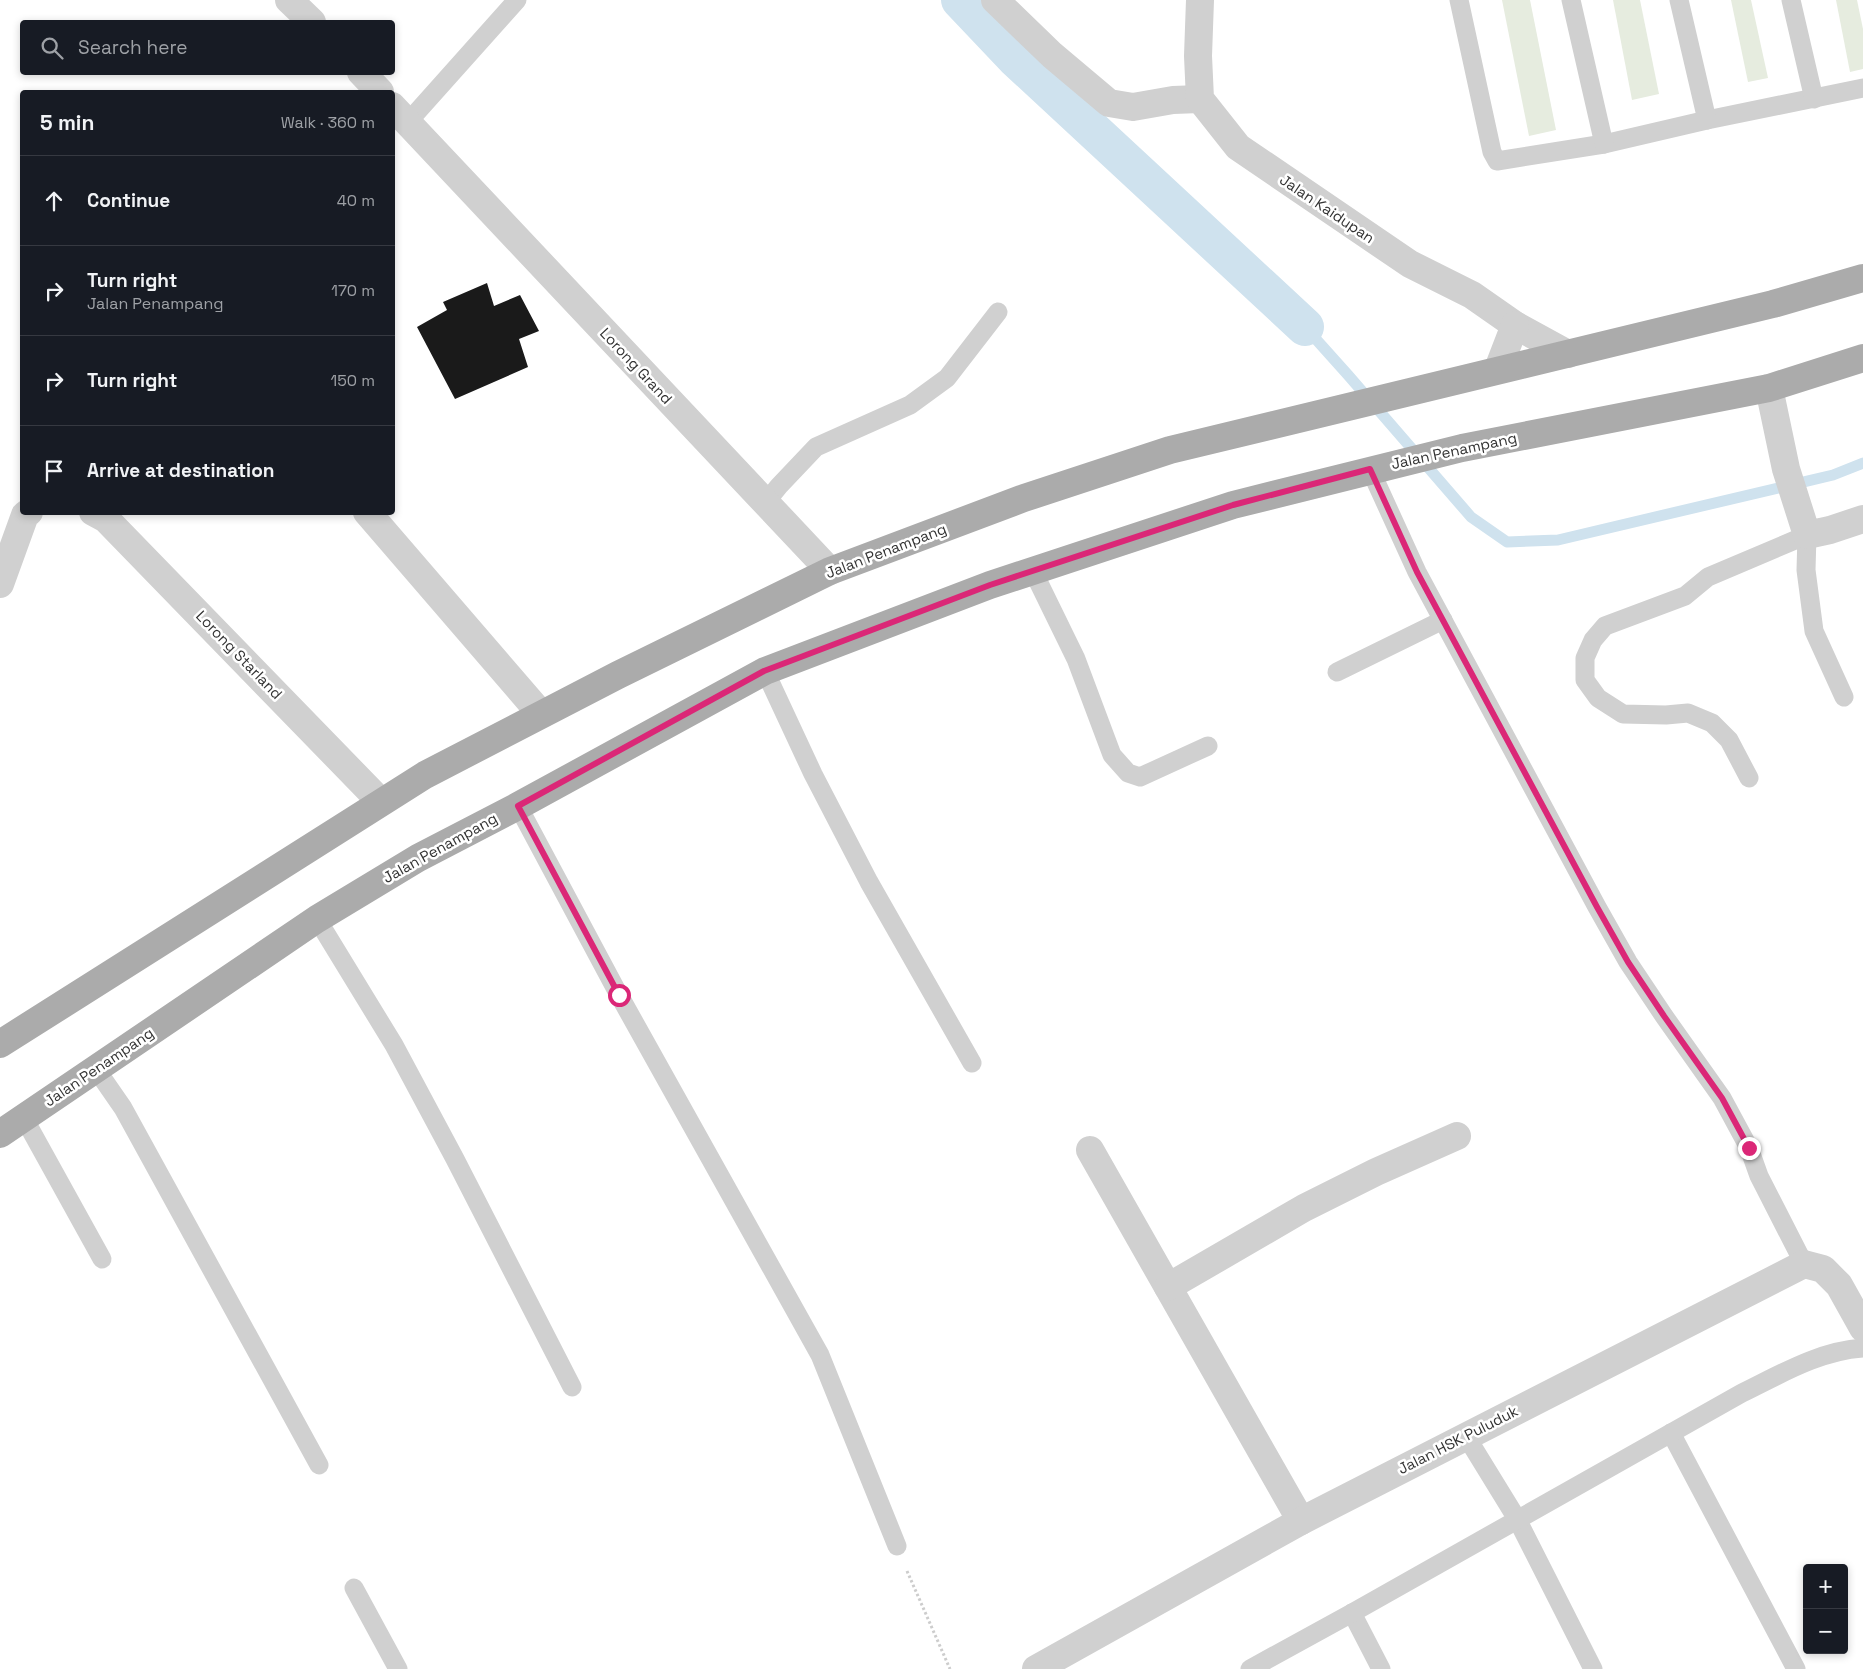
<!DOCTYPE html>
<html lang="en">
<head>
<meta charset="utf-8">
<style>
	:root { --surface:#171b24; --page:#20242c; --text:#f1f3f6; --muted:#9ea1a6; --line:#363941 }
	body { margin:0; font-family:"Space Grotesk",sans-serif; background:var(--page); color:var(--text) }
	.controls { position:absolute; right:15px; bottom:15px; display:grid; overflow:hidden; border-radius:5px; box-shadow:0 2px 8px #0003 }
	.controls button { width:45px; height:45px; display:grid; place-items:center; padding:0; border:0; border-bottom:1px solid var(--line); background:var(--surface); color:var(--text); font:25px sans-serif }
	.stop { position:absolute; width:15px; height:15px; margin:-11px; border:4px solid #db2777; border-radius:50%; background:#fff }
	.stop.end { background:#db2777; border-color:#fff; box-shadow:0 1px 5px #0008 }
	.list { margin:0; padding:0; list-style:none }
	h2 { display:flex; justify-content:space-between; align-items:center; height:65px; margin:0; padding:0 20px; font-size:21px }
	h2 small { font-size:16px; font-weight:400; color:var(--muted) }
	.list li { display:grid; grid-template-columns:32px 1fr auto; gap:15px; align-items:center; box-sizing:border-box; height:90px; padding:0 20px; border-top:1px solid var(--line) }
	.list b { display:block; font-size:19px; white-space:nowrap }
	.list p { margin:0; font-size:16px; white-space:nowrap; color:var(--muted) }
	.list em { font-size:16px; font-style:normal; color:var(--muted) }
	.icon { flex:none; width:28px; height:28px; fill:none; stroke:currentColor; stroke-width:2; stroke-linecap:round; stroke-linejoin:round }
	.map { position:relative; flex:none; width:1863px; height:1669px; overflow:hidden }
	.search { position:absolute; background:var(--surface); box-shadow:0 2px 8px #0003; left:20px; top:20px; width:375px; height:55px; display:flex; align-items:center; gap:12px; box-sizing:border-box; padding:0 18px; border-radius:5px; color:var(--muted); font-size:19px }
	.panel { position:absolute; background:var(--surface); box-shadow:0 2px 8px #0003; left:20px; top:90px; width:375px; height:425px; border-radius:5px }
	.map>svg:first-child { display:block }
</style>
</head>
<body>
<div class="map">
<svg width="1863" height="1669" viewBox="0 0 1863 1669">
	<rect width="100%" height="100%" fill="#fff"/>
	<!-- green -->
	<g fill="#e6ecdf">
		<path d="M1502,0H1530L1556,130L1529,136Z"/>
		<path d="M1613,0H1640L1659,94L1632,100Z"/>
		<path d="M1731,0H1751L1768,78L1748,82Z"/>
		<path d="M1836,0H1857L1863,29V69L1850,72Z"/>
	</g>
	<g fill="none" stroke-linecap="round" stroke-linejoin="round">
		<!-- stream -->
		<path stroke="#cfe2ee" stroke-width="11" d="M1305,327L1348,375L1471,517L1507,542L1558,540L1833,475L1863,463"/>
		<!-- canal -->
		<path stroke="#cfe2ee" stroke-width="38" d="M960,0L1015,58L1305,327"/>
	</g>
	<!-- building -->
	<path fill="#1a1a1a" d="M487,283L494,306L520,295L539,331L519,339L528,367L455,399L417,327L447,310L443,302Z"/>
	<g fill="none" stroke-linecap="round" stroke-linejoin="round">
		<!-- path -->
		<path stroke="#cdcdcd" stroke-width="3" stroke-dasharray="2.5 2.5" stroke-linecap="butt" d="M907,1571L950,1669"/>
		<!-- service -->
		<g stroke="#d0d0d0" stroke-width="19">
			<path d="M1459,0L1492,152L1497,161L1604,144L1707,120L1863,88"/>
			<path d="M1571,0L1604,144"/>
			<path d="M1679,0L1707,120"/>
			<path d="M1791,0L1814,99"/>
			<path d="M408,122L517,0"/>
			<path d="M1370,469L1417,572L1597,907L1628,962L1664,1016L1722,1098L1749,1148L1759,1176L1804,1264"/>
			<path d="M766,502L779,486L816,447L910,405L947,378L998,312"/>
			<path d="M1033,571L1076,659L1112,755L1128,773L1140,777L1208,746"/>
			<path d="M765,671L813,774L869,882L972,1063"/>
			<path d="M1337,672L1443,620"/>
			<path d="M1749,778L1729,740L1712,723L1688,713L1666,715L1623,714L1598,698L1585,680V658L1593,640L1605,626L1685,596L1708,577L1807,535L1806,570L1814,631L1844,697"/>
			<path d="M518,806L619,995L820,1355L897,1546"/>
			<path d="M317,919L394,1045L455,1159L572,1387"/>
			<path d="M96,1069L123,1108L319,1465"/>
			<path d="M24,1118L102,1259"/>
			<path d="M1671,1433L1796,1669"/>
			<path d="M1466,1436L1517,1519L1593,1669"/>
			<path d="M354,1588L398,1669"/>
			<path d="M1352,1613L1381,1669"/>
			<path d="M1250,1669L1352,1613L1742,1393C1781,1374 1819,1351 1863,1348"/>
		</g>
		<!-- minor -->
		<g stroke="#d0d0d0" stroke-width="28">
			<path d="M289,0L312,22"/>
			<path d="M995,0L1052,55L1109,103L1133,107L1173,100L1200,99"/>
			<path d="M1200,0L1198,56L1200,99L1238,147L1410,264L1472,295L1515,325L1568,354"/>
			<path d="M361,72L380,92"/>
			<path d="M392,106L830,571"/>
			<path d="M1498,369L1515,325"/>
			<path d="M1769,388L1786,469L1807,535L1830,530L1863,519"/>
			<path d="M93,512L106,519L381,802"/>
			<path d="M367,512L541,714"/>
			<path d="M0,584L25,515L29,512"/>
			<path d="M1090,1150L1301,1521"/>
			<path d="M1168,1287L1304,1208L1376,1172L1457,1136"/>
			<path d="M1036,1669L1301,1521L1804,1264L1823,1269L1839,1285L1863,1328"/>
		</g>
		<!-- primary -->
		<g stroke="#ababab" stroke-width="28">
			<path d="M0,1044L425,775L618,675L830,571L1024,498L1170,450L1773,304L1863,278"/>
			<path d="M0,1134L317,919L418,858L518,806L765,671L990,585L1233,505L1462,448L1769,388L1863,358"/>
		</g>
	</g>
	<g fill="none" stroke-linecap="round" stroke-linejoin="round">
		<!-- route -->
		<path stroke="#db2777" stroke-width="6" d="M619,995L518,806L764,671L990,585L1233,505L1370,469L1417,572L1597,907L1628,962L1664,1016L1722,1098L1749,1148"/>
	</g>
	<g text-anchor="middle" stroke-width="5" stroke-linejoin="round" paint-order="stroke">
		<!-- street labels -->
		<g font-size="15" fill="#333" stroke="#fff">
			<text transform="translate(1327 209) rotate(34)" y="5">Jalan Kaidupan</text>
			<text transform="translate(636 366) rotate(47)" y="5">Lorong Grand</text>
			<text transform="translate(1454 451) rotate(-12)" y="5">Jalan Penampang</text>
			<text transform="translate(886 551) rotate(-21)" y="5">Jalan Penampang</text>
			<text transform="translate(239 655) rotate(46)" y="5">Lorong Starland</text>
			<text transform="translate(440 848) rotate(-29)" y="5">Jalan Penampang</text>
			<text transform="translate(99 1067) rotate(-34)" y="5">Jalan Penampang</text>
			<text transform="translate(1458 1440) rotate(-27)" y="5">Jalan HSK Puluduk</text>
		</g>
	</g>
</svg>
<div class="controls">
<button>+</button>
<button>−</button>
</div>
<div class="stop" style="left:619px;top:995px"></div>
<div class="stop end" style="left:1749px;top:1148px"></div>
<div class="search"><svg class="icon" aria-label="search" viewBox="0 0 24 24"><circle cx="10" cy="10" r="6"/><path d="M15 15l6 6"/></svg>Search here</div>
<section class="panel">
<h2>5 min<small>Walk · 360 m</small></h2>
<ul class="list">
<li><svg class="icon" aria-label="ahead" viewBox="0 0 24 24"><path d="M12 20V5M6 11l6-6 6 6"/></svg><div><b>Continue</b></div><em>40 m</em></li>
<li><svg class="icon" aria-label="right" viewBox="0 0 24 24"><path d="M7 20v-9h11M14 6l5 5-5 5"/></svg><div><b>Turn right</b><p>Jalan Penampang</p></div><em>170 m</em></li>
<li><svg class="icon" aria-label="right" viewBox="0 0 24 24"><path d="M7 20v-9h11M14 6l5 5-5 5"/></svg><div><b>Turn right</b></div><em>150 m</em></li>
<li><svg class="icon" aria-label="arrive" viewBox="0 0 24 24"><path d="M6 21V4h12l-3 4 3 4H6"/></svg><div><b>Arrive at destination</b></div></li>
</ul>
</section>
</div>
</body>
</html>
